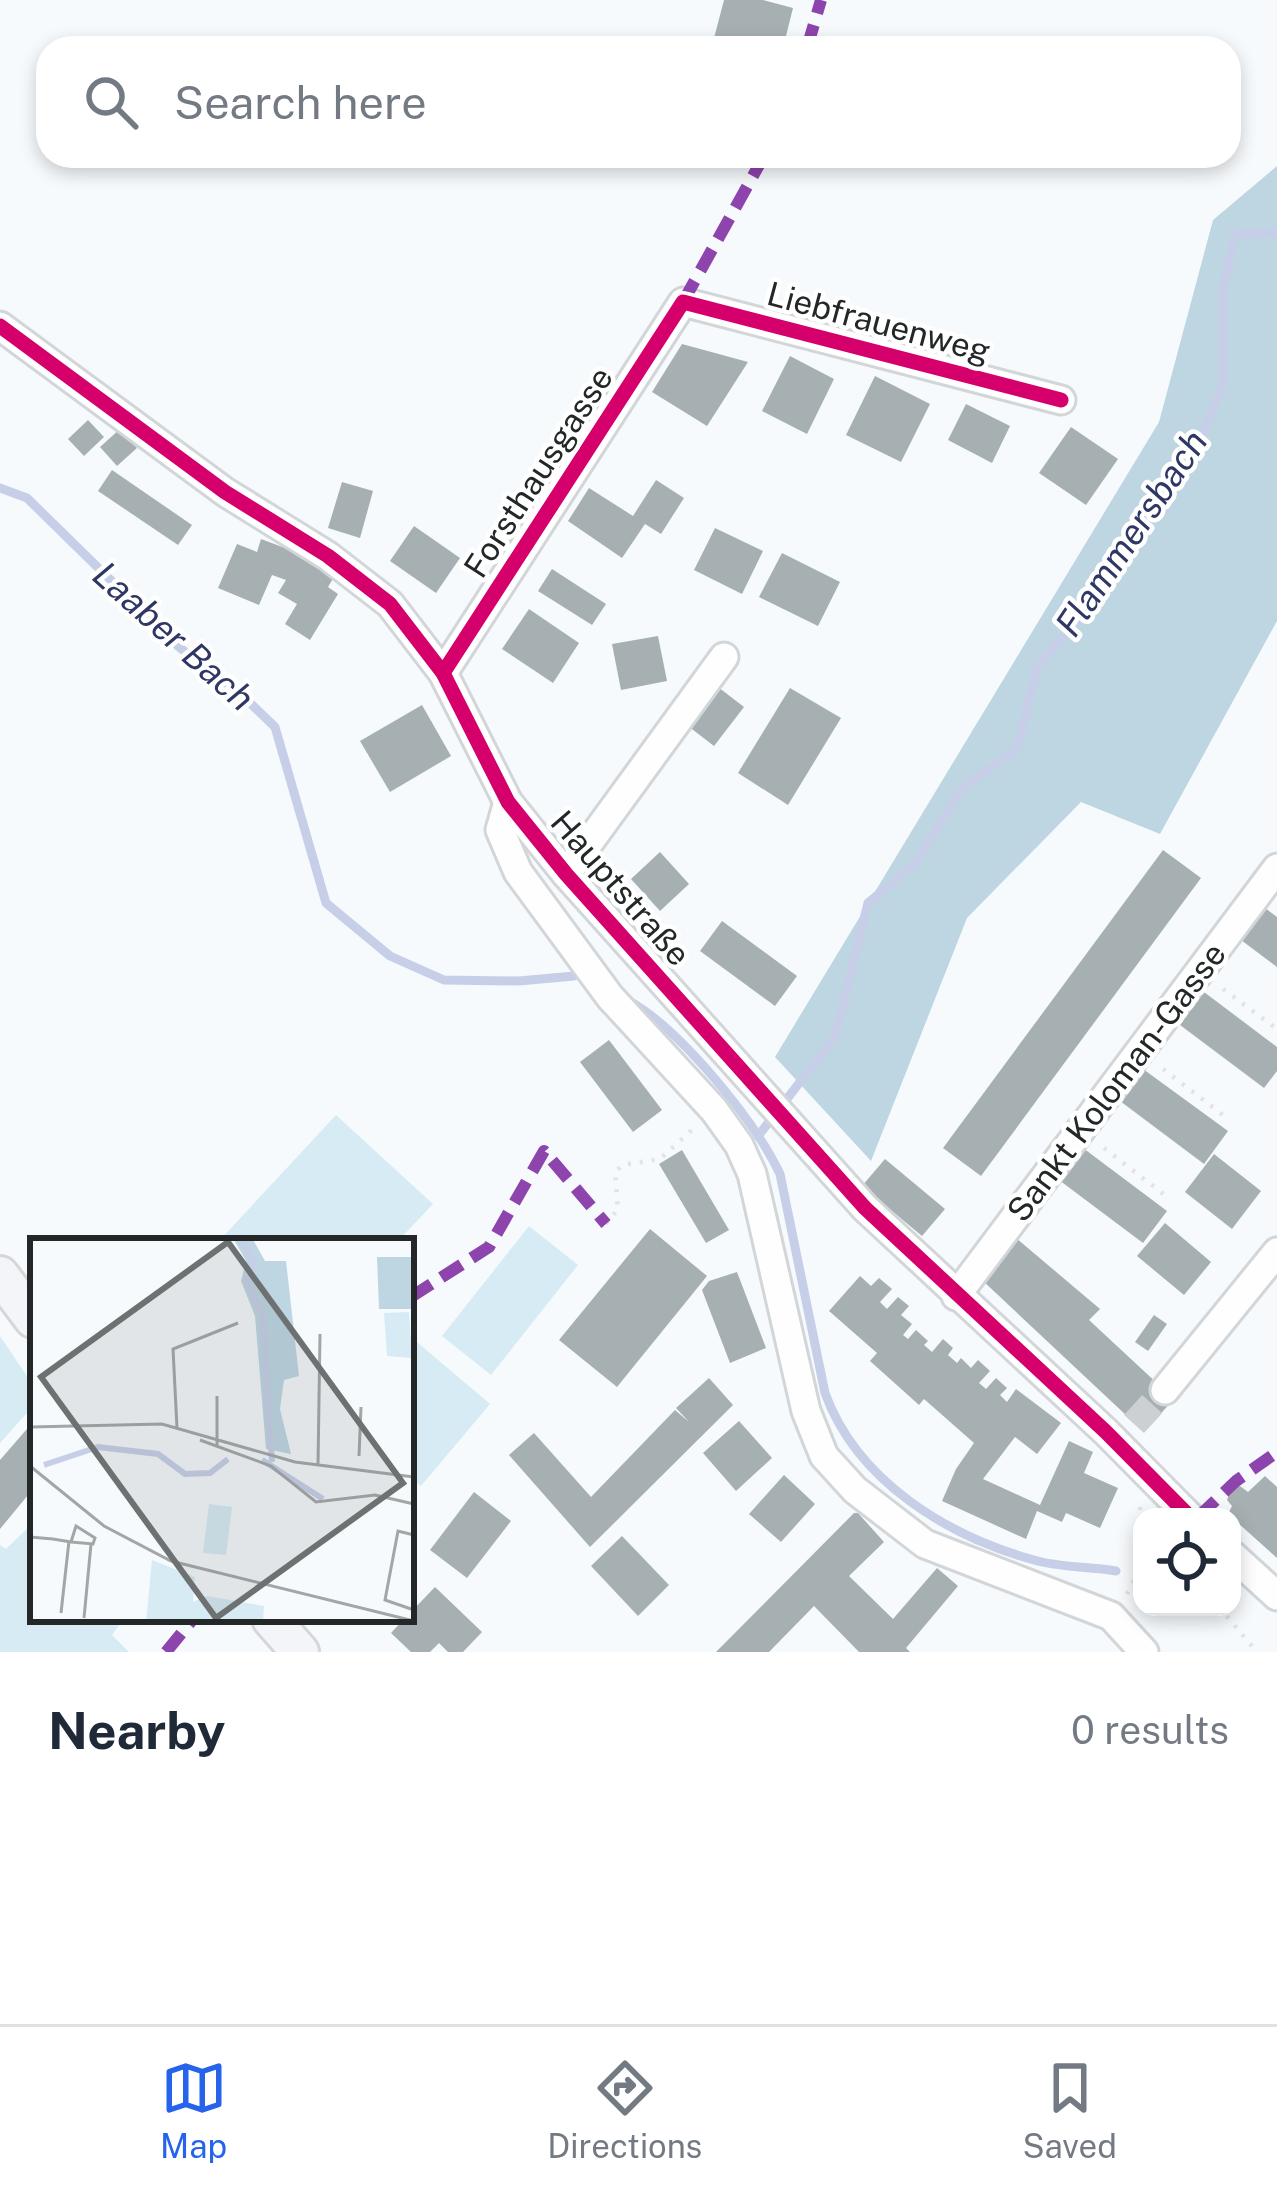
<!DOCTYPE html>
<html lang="en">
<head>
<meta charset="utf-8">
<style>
	:root { --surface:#fff; --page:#f2f2f3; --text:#1f2937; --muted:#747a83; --line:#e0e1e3; --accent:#2563eb }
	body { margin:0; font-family:"Public Sans",sans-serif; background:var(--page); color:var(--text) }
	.controls { position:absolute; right:36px; bottom:36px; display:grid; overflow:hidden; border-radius:24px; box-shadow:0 6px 18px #0003 }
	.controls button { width:108px; height:108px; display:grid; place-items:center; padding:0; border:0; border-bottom:3px solid var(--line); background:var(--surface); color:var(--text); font:60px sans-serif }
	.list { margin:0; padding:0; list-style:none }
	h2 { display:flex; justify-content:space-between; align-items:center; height:156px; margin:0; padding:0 48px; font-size:51px }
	h2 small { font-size:39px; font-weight:400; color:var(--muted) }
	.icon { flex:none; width:66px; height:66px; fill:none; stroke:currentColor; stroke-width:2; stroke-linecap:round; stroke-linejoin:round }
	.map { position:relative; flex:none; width:1277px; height:1652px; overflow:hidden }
	.search { position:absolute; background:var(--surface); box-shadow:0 6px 18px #0003; left:36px; right:36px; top:36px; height:132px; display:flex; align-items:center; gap:30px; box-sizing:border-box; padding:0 42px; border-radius:36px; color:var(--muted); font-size:45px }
	.sheet { height:372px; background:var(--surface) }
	nav { display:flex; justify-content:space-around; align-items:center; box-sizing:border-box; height:168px; border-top:3px solid var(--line); background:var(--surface); font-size:33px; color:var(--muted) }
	nav a { display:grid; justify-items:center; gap:6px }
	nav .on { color:var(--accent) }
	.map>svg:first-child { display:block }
</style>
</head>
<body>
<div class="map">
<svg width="1277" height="1652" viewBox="0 0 1277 1652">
	<rect width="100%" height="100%" fill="#f6fafc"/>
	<!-- green -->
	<g fill="#d6ebf4">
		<path d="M336,1115L433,1204L398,1241H219Z"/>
		<path d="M529,1226L578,1265L491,1375L442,1336Z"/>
		<path d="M0,1336L33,1385V1406L0,1443Z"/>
		<path d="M411,1337L490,1404L421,1486L411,1478Z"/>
		<path d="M31,1525L33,1619H123L112,1635L129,1652H0V1545L6,1549Z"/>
	</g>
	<!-- forest -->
	<path fill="#bed6e2" d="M1277,166V621L1160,834L1081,802L967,918L871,1161L775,1057L1159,422L1213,220Z"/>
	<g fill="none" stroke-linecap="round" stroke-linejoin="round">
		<!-- stream -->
		<g stroke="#c7cfe8" stroke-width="9">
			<path d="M0,488L27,498L179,647L248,701L275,727L326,903L390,956L444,980L519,981L574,976"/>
			<path d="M629,1001C680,1029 755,1121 780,1174L825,1393C857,1481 947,1536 1034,1560C1061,1568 1089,1566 1116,1571"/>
			<path d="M758,1136L835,1037L868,903L915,864L962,788L1017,749L1037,667L1092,602L1146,501L1196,450L1223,385V288L1235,234L1277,233"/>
		</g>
	</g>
	<!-- building -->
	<g fill="#a6b0b2">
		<path d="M724,0H763L793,8L783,48H736L713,42Z"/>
		<path d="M682,344L748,362L707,426L652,392Z"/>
		<path d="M790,356L834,379L807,434L762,411Z"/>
		<path d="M875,376L930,404L901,462L846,435Z"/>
		<path d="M966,404L1010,426L992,463L948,440Z"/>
		<path d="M88,420L104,437L84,456L68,439Z"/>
		<path d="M1071,427L1118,459L1086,505L1039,473Z"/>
		<path d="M120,429L137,448L117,466L100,447Z"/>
		<path d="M112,470L192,525L178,545L98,491Z"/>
		<path d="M656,480L684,498L661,534L645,524L622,558L568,521L589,488L633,516Z"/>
		<path d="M342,482L373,491L360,538L328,528Z"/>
		<path d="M414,526L460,558L436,593L390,561Z"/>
		<path d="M715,528L763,551L742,594L694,570Z"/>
		<path d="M261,539L293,551L334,577L328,587L338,594L310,640L285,624L297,604L278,593L286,580L272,575L259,605L218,588L237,544L257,552Z"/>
		<path d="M782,553L840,582L818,626L759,597Z"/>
		<path d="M552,569L606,604L592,625L538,591Z"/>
		<path d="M529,609L579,643L553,683L502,649Z"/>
		<path d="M658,636L667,681L621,690L612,644Z"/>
		<path d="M718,687L744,707L714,746L688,726Z"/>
		<path d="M790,688L841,718L788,805L738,773Z"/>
		<path d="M422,705L451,756L390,792L360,741Z"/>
		<path d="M1163,850L1201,878L981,1176L943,1148Z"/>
		<path d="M660,852L689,884L660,911L631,879Z"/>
		<path d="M1265,908L1277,917V967L1241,940Z"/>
		<path d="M722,921L797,976L775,1006L700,951Z"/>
		<path d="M1204,992L1277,1047V1071L1264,1088L1180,1025Z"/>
		<path d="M609,1040L662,1110L633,1132L580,1062Z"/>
		<path d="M1143,1069L1228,1131L1204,1164L1120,1101Z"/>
		<path d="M1083,1148L1167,1211L1143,1243L1059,1180Z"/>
		<path d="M682,1150L729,1230L706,1243L659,1164Z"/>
		<path d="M1214,1154L1261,1191L1232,1229L1185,1192Z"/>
		<path d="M885,1159L945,1209L922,1236L862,1186Z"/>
		<path d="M1165,1223L1211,1262L1184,1295L1137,1256Z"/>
		<path d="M650,1229L707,1276L617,1387L559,1340Z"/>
		<path d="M1016,1238L1100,1309L1089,1320L1174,1399L1144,1432L982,1280Z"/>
		<path d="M737,1272L766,1348L730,1363L702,1290L709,1281Z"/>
		<path d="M860,1276L871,1286L879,1278L892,1289L880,1302L887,1309L898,1297L909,1306L901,1315L912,1324L903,1335L908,1339L916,1330L928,1341L924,1345L932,1352L943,1339L953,1348L948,1355L957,1363L961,1358L971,1368L978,1360L990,1371L979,1383L986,1389L996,1378L1007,1388L1000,1395L1007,1402L1016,1389L1061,1423L1037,1454L1015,1437L983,1479L1040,1505L1069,1441L1093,1452L1084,1473L1118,1488L1100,1528L1066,1513L1062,1522L1037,1511L1026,1539L942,1501L956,1469L974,1443L924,1399L919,1405L870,1361L877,1353L829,1311Z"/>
		<path d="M1154,1315L1167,1324L1148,1351L1135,1342Z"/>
		<path d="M709,1378L733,1405L590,1547L509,1455L534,1433L591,1497L675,1410L689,1422L676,1408Z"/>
		<path d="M739,1421L772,1458L736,1491L703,1453Z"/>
		<path d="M33,1422V1489L0,1529V1460Z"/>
		<path d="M784,1475L815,1504L781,1542L749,1514Z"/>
		<path d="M1265,1476L1277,1487V1558L1228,1514L1232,1506L1227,1500L1231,1488L1240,1486L1248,1492Z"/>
		<path d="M474,1492L511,1521L467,1578L430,1550Z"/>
		<path d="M854,1513H858L884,1542L849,1576L893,1619L937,1568L958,1586L906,1648L910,1652H859L814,1606L769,1652H716Z"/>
		<path d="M622,1536L669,1585L638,1616L591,1566Z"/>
		<path d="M435,1587L482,1632L463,1652H448L439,1643L430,1652H411L391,1633L404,1619H411V1612Z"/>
	</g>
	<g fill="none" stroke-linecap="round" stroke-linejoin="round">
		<!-- minor-tunnel -->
		<path stroke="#ccd0d2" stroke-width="27" stroke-dasharray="27 14" stroke-linecap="butt" d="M1134,1424L1165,1390"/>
		<defs>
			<g id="minor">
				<path d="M0,326L225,492L328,556L390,604L443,673L508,802L566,874L865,1208L1106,1432L1190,1517"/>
				<path d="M443,673L683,302L1061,400"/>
				<path d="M508,802L500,830L518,872L610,997L714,1110L739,1145L752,1174L806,1411L824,1456L855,1490L925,1544L1111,1616L1144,1652"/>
				<path d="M566,874L724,657"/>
				<path d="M956,1296L1277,868"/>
				<path d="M1165,1390L1277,1252"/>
				<path d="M1232,1555L1277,1596"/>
			</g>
			<g id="major">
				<path d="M0,1275L33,1319"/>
				<path d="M271,1619L300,1652"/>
			</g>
		</defs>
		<!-- minor casing -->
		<use href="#minor" stroke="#d2d6d8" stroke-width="33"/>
		<!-- major casing -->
		<use href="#major" stroke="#d4d6d7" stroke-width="42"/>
		<!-- path -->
		<g stroke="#e2e3e4" stroke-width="4.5" stroke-dasharray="3 9" stroke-linecap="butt">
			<path d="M1223,989L1277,1029"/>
			<path d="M1163,1069L1227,1118"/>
			<path d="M1104,1148L1166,1196"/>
			<path d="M606,1224L618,1209L615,1173L622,1165L660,1159L692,1130"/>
			<path d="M1140,1507L1142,1538"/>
			<path d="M1127,1594L1140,1569L1142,1549"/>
			<path d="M1219,1607L1257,1652"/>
		</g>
		<!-- minor -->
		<use href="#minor" stroke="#fefeff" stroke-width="27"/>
		<!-- major -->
		<use href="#major" stroke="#f3f5f8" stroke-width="36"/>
		<!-- quiet -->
		<g stroke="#8e44ad" stroke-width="12" stroke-dasharray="24 12" stroke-linecap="butt">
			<path d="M807,48L821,0"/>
			<path d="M683,302L764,156"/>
			<path d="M411,1297L489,1247L544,1151L606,1224"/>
			<path d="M1198,1517L1236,1481L1277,1452"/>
			<path d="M166,1652L193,1619"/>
		</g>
		<defs>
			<g id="cycleway">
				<path d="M0,326L225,492L328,556L390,604L443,673L508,802L566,874L865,1208L1106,1432L1190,1517"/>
				<path d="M443,673L683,302L1061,400"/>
			</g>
		</defs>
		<!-- cycleway casing -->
		<use href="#cycleway" stroke="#fff" stroke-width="22"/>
		<!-- cycleway -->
		<use href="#cycleway" stroke="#d6006c" stroke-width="15"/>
	</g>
	<g text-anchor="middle" stroke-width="9" stroke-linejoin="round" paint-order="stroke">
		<!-- street labels -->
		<g font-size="33" fill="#232728" stroke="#fff">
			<text transform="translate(879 322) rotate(15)" y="12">Liebfrauenweg</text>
			<text transform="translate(538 472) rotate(-57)" y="12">Forsthausgasse</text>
			<text transform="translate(621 888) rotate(49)" y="12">Hauptstraße</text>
			<text transform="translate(1116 1082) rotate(-53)" y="12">Sankt Koloman-Gasse</text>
		</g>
		<!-- water labels -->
		<g font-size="36" font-style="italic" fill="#2f3765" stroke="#fff">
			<text transform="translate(1131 533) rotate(-56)" y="13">Flammersbach</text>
			<text transform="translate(174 636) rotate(42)" y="13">Laaber Bach</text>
		</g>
	</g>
	<!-- overview -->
	<g transform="translate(30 1238)">
		<rect width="384" height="384" fill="#f6fafc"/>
		<path d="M379,74L382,120L357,118L354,75ZM179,266L202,269L196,317L173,315ZM122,322L165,339L163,364L177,358L234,368L233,384H116Z" fill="#d6ebf4"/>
		<path d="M203,0H222L235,23H256L269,138L254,142L250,171L261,216L236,211L225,78L211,43L216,23ZM347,19H384V71H349Z" fill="#bed6e2"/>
		<path fill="none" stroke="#c7cfe8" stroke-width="6" d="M213,0L224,27L216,42L233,78L242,224M232,222L293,261M14,227L68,209L128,216L155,236L180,235L198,221"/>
		<path fill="none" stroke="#a2a6a7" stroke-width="3" d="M0,189L132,186L265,224L384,239M147,190L143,111L208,85M170,202L241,228L286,264L345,257L384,266M187,207V158M329,218L331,169M288,227L290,96M0,228L74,288L141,323L384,383M384,297L368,293L355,362L384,372M0,299L23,301L41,304L63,306L65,300L46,288L41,304M31,375L39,303M54,380L61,306"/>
		<path fill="#6d7172" fill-opacity="0.15" stroke="#6d7172" stroke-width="6" d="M198,4L373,245L186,380L11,139Z"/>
		<rect width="384" height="384" fill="none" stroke="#232728" stroke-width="6"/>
	</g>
</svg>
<div class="controls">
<button><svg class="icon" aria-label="locate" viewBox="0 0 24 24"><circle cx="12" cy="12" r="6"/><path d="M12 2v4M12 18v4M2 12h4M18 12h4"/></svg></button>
</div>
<div class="search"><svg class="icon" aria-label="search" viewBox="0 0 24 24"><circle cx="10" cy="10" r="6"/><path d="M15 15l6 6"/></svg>Search here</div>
</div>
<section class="sheet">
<h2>Nearby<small>0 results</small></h2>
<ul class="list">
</ul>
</section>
<nav>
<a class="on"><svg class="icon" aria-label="map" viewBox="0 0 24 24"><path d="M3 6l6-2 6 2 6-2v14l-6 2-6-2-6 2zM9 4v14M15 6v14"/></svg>Map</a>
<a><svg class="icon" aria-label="directions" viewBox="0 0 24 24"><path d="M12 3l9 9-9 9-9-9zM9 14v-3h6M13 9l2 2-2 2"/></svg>Directions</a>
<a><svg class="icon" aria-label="saved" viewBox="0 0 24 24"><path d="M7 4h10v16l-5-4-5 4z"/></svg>Saved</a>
</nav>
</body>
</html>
